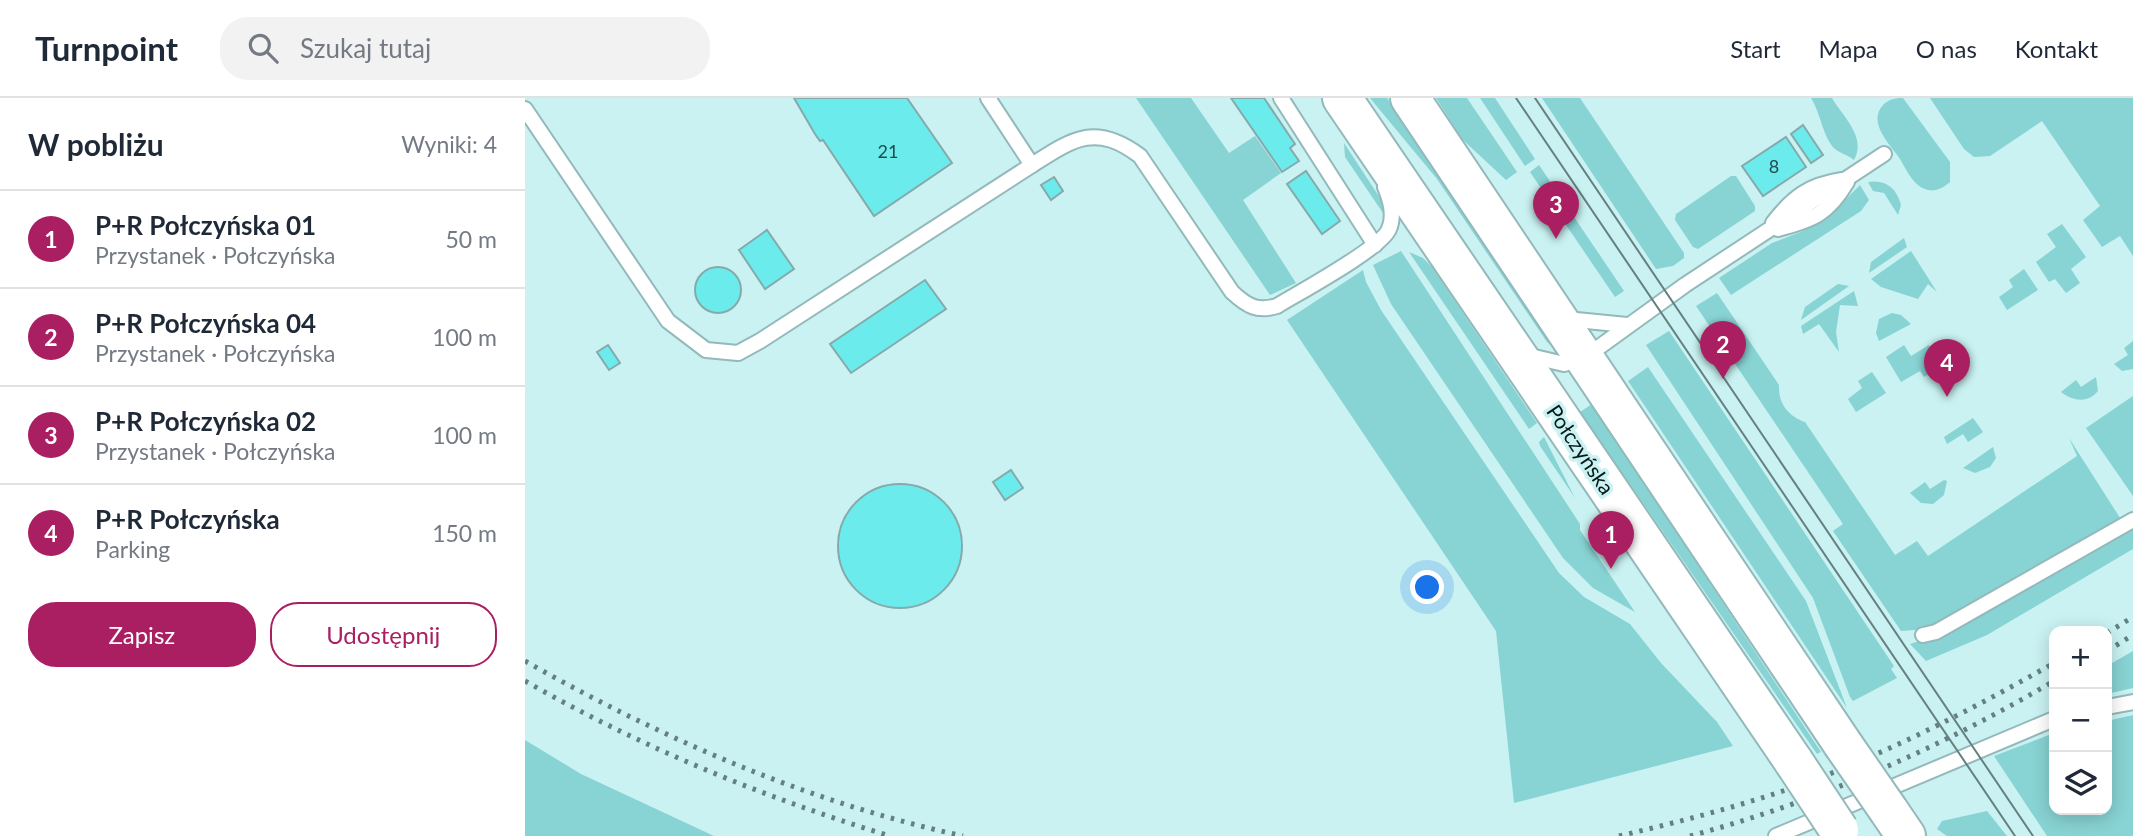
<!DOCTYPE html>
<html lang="pl">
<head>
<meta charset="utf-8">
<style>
	:root { --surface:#fff; --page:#f2f2f3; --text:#1f2937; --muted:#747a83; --line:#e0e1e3; --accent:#a91f62 }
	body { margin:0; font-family:Lato,sans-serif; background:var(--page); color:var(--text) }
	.controls { position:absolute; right:21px; bottom:21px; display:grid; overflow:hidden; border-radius:14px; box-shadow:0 4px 18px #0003 }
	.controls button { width:63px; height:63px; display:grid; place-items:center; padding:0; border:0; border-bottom:2px solid var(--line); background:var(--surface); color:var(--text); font:35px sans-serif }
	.you { position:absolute; left:903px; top:490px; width:24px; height:24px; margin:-18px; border:5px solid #fff; border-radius:50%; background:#1a73e8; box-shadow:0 0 0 10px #1a73e833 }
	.badge { display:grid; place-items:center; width:46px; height:46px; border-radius:50%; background:var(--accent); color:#fff; font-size:23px; font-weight:700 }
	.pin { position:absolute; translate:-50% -58px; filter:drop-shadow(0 2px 4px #0008) }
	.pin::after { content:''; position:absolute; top:37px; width:24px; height:21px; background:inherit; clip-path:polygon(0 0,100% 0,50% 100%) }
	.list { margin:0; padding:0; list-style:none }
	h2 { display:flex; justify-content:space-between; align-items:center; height:91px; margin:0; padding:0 28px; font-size:30px }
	h2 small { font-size:23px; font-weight:400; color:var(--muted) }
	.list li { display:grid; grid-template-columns:46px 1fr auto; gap:21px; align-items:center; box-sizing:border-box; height:98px; padding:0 28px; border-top:2px solid var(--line) }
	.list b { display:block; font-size:26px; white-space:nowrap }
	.list p { margin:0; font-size:23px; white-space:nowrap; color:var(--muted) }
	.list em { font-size:23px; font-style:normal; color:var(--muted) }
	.actions { display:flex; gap:14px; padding:21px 28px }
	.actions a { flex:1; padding:16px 0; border:2px solid var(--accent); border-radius:28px; text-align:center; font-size:24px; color:var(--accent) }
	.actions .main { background:var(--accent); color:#fff }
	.icon { flex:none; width:38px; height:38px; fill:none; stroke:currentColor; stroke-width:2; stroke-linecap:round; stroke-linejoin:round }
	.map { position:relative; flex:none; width:1608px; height:738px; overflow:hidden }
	header { display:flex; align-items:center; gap:42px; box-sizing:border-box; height:98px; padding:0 35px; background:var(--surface); border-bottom:2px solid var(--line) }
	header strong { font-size:33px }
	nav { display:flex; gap:38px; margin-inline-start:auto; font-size:24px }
	.search { width:490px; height:63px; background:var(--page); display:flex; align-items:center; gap:18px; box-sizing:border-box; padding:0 24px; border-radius:28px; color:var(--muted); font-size:26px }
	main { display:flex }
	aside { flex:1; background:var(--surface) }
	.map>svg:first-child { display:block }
</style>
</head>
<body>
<header>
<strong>Turnpoint</strong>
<div class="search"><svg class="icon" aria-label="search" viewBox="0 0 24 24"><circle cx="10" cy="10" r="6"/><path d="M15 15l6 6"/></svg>Szukaj tutaj</div>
<nav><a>Start</a><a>Mapa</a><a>O nas</a><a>Kontakt</a></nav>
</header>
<main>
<aside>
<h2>W pobliżu<small>Wyniki: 4</small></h2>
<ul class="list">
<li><span class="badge">1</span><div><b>P+R Połczyńska 01</b><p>Przystanek · Połczyńska</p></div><em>50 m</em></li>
<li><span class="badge">2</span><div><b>P+R Połczyńska 04</b><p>Przystanek · Połczyńska</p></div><em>100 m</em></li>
<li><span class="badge">3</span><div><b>P+R Połczyńska 02</b><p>Przystanek · Połczyńska</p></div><em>100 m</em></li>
<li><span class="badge">4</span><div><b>P+R Połczyńska</b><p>Parking</p></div><em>150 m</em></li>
</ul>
<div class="actions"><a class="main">Zapisz</a><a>Udostępnij</a></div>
</aside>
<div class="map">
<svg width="1608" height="738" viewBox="0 0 1608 738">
	<rect width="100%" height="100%" fill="#caf2f2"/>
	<!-- green -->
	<g fill="#88d3d4">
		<path d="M611,0H666L704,55L730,38L756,75L718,102L771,185L745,197Z"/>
		<path d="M845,0H862L1035,255L1022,244L912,81Z"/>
		<path d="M911,0H942L992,74L981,82L937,41Z"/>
		<path d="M955,0H970L1010,61L1000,68Z"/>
		<path d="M1017,0H1055L1159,155V160L1148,168L1131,171Z"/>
		<path d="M1286,0H1307L1310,5C1322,22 1341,42 1329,62C1323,57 1315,55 1310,51C1298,40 1296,16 1286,0Z"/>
		<path d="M1378,0L1425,64V84C1418,90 1409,95 1400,91C1388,87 1381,71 1375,61C1365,46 1342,25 1358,7C1364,1 1370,0 1378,0Z"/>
		<path d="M1405,0H1608V158L1595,138L1577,149L1558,122L1575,108L1517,23L1465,58L1449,59L1439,51Z"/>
		<path d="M819,45L859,106L858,115L820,59Z"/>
		<path d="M1014,67L1099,193L1090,199L1005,74Z"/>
		<path d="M1206,78H1211L1230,108V113L1173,151L1168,149L1150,122L1151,116Z"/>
		<path d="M1343,84C1360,81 1372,90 1376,107L1373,117L1359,95L1348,93Z"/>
		<path d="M1335,87L1344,102L1336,113L1206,197L1194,180L1247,145L1278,133L1307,115Z"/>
		<path d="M1537,126L1561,159L1546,171L1555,185L1541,195L1530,181L1524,184L1511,164L1531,149L1522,136Z"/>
		<path d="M1379,140L1382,149L1344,175L1346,164Z"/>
		<path d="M876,153L1055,426V432L1110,514L1068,490L1038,460L866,206L848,167Z"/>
		<path d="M1386,153L1412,194L1403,186L1393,201L1356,189L1346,181Z"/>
		<path d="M884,154L898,160L907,169L1012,325L1004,331Z"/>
		<path d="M1499,171L1513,192L1482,212L1474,199L1488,189L1484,182Z"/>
		<path d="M838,172L841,184L856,212L1034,475L1059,499L1105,526L1136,565L1192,624L1208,648L989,705L971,533L762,222Z"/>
		<path d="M1313,186L1324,188L1276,222L1280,209Z"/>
		<path d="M1329,193L1333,208L1315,207L1311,234L1314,254L1294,226L1278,236L1276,228Z"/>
		<path d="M1192,195L1254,287C1253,305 1263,318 1280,324L1370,457L1392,443L1403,458L1552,358L1544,340L1597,423L1403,531L1376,533L1308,433L1318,426L1171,208Z"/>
		<path d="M1367,215L1376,217L1386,226L1354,243L1351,235L1354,221Z"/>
		<path d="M1144,233L1369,568L1366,571L1372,580L1328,603L1325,599L1288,500L1121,247Z"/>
		<path d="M1608,243V271L1597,273L1589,266L1603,257L1599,250Z"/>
		<path d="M1379,247L1386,258L1404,247L1417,267L1399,279L1395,273L1376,284L1361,259Z"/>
		<path d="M1123,269L1281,503L1322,610L1103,283Z"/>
		<path d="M1347,274L1361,295L1331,314L1323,301L1337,290L1333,283Z"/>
		<path d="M1571,279L1573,293C1563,305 1549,304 1536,294L1551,282L1556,289Z"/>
		<path d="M1608,298V398L1561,330Z"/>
		<path d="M1067,306L1296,654L1292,656L1055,314Z"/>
		<path d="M1448,320L1458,334L1443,344L1438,336L1422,346L1419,339Z"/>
		<path d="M1019,339L1050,400L1015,348L1014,344Z"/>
		<path d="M1468,349L1471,360L1465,369L1450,375L1438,370Z"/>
		<path d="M1419,382L1422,383L1419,397L1408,406L1396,405L1385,395L1400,384L1405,391Z"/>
		<path d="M1608,430V451L1462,537L1401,563L1385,546L1427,532Z"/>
		<path d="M1608,553V590L1582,596V568Z"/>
		<path d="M1608,617V738H1522L1469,658L1529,635V712H1582V623Z"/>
		<path d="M0,642L56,676L189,738H0Z"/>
		<path d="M1462,713L1482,738H1422L1412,731L1417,723Z"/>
	</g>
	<!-- building -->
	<g fill="#6cebed" stroke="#85aaab" stroke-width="2">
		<path d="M269,0H382L427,65L349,118L298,42L295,43L290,36Z"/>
		<path d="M706,0H739L770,46L765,50L774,63L757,74Z"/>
		<path d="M1278,27L1298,57L1286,65L1266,36Z"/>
		<path d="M1261,39L1281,69L1238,98L1217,68Z"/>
		<path d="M781,73L815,123L797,136L762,86Z"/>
		<path d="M529,79L538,93L526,102L516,87Z"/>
		<path d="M242,132L269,171L240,191L214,152Z"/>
		<circle cx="193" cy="192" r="23"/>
		<path d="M400,182L421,211L326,275L305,246Z"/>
		<path d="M83,247L95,265L84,272L72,254Z"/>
		<path d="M486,372L498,390L480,402L468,384Z"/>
		<circle cx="375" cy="448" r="62"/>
	</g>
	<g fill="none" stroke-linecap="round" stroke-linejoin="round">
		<defs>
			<g id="service">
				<path d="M463,0L507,67C549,40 571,25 615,58L707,194C722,208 732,214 752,208C773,195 857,150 864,131C870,118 865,101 860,89"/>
				<path d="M756,0L850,147"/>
				<path d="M0,11L143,223L181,252L213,255L235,243L507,67"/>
				<path d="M1248,125C1268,99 1284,87 1317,82"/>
				<path d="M1253,131C1288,122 1303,116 1322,84"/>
				<path d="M1041,221L1102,227"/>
				<path d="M1001,257L1039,266L1059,260L1160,187L1359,56"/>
				<path d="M1398,537L1411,534L1608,422"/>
				<path d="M1582,609L1608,604"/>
				<path d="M1251,738L1529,621"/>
			</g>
			<g id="secondary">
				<path d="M817,0L1269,664"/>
				<path d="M885,0L1317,645"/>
				<path d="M1364,713L1381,738"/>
			</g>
		</defs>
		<!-- service casing -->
		<use href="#service" stroke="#93b9ba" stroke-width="18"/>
		<!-- secondary casing -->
		<use href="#secondary" stroke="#93b9ba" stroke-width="42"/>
		<!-- service -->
		<use href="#service" stroke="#fff" stroke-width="14"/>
		<!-- secondary -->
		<use href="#secondary" stroke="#fff" stroke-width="38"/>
		<!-- tram -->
		<g stroke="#658080" stroke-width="2">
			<path d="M991,0L1490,738"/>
			<path d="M1010,0L1508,738"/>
		</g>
		<!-- rail -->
		<g stroke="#658080" stroke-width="5" stroke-dasharray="3.5 7" stroke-linecap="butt">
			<path d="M1582,535L1608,519"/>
			<path d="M1582,553L1608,537"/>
			<path d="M0,563C138,641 282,704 438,738"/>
			<path d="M0,583C118,650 235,698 365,738"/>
			<path d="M1094,738C1171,720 1251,699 1324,668C1395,638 1462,603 1529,565"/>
			<path d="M1165,738C1292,704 1415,650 1529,583"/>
		</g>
		<defs>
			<g id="secondary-bridge">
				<path d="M1317,645L1364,713"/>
				<path d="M1269,664L1314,732"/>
			</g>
		</defs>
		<!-- secondary-bridge casing -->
		<use href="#secondary-bridge" stroke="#93b9ba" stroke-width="42" stroke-linecap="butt"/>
		<!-- secondary-bridge -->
		<use href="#secondary-bridge" stroke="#fff" stroke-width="38"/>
	</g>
	<g text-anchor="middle" stroke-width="7" stroke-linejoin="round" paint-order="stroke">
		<!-- number labels -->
		<g font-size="18" fill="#214c4c">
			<text x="363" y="60">21</text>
			<text x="1249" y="75">8</text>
		</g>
		<!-- street labels -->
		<g font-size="21" fill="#081717" stroke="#caf2f2">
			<text transform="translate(1055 352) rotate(56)" y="7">Połczyńska</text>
		</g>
	</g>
</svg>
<div class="controls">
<button>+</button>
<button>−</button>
<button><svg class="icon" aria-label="layers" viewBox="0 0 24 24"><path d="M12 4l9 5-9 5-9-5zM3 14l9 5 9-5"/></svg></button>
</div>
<div class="you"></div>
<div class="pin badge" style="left:1086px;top:471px">1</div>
<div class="pin badge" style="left:1198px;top:281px">2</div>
<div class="pin badge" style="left:1031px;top:141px">3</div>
<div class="pin badge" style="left:1422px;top:299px">4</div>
</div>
</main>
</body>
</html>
